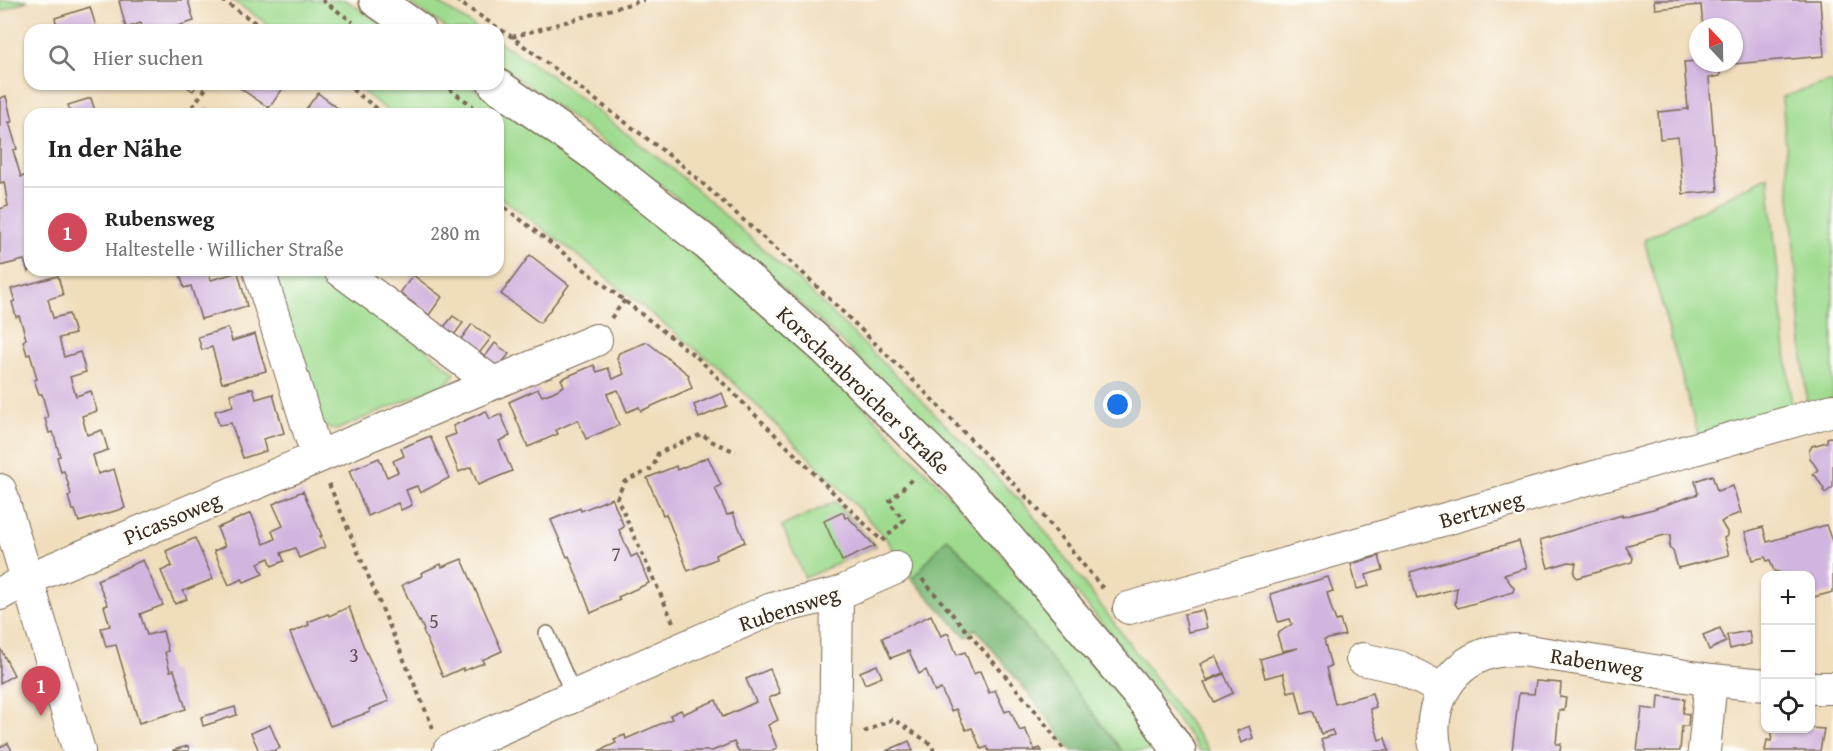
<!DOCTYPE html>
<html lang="de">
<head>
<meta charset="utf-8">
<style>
	:root { --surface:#fff; --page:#f2f2f2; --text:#222; --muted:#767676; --line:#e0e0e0; --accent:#d1495b }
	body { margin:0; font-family:"Gentium Book Plus",serif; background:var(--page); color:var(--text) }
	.controls { position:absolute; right:18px; bottom:18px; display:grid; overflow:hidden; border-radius:12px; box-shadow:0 2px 4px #0004 }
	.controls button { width:54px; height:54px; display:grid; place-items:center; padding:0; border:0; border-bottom:2px solid var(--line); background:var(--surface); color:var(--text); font:30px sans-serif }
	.compass { position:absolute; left:1689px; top:18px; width:54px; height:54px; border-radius:50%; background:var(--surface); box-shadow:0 2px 4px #0004; rotate:338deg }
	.you { position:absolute; left:1118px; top:405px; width:21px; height:21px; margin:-15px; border:4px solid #fff; border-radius:50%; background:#1a73e8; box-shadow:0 0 0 9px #1a73e833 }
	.badge { display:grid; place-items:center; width:39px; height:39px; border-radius:50%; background:var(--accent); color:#fff; font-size:20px; font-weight:700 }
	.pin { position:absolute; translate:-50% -50px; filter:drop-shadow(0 2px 3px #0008) }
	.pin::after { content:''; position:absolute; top:32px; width:21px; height:18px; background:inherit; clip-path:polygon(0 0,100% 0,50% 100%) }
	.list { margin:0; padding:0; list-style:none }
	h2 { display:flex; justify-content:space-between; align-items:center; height:78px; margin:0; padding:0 24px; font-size:26px }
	h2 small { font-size:20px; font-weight:400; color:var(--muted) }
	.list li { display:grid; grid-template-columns:39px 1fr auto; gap:18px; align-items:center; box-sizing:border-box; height:90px; padding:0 24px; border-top:2px solid var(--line) }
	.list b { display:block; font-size:22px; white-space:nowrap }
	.list p { margin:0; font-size:20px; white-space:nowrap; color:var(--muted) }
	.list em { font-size:20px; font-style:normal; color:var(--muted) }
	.icon { flex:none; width:33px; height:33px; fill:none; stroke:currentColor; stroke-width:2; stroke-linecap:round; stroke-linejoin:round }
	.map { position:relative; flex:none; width:1833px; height:751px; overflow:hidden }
	.search { position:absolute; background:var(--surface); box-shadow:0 2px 4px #0004; left:24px; top:24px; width:480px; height:66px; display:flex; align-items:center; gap:15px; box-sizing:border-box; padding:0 21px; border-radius:18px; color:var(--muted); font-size:22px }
	.panel { position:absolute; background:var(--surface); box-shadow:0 2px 4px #0004; left:24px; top:108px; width:480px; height:168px; border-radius:18px }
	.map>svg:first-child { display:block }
</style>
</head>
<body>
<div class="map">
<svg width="1833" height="751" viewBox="0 0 1833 751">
	<rect width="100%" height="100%" fill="#fdfcf7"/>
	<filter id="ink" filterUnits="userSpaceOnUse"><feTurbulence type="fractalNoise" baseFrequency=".0167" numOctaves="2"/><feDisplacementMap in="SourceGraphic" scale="12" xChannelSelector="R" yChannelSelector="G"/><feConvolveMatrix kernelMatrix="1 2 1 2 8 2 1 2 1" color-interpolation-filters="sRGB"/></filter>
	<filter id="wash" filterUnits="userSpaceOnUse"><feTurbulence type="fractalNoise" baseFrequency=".008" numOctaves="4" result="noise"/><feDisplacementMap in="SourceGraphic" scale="24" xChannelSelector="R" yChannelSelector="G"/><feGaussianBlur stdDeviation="1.35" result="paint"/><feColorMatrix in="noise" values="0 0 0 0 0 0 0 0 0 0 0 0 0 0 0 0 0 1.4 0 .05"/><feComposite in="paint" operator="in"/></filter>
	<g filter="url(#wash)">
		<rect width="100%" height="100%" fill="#f0ddbb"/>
		<!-- green -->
		<g fill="#9fdb8f" stroke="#6d8256" stroke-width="1.5">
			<path d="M0,0H28L0,12Z"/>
			<path d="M232,0H346L389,30H276Z"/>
			<path d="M406,0H434L480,30H449Z"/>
			<path d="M498,41L546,72L675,171L798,280L915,394L1029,510L1210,751H1200C1176,716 1148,683 1122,649C1015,512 894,386 764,271C680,196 589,130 498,64Z"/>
			<path d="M1828,82H1833V398L1807,405L1782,97Z"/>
			<path d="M353,84H468L623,196L756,306L873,416L979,527L1116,693L1158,751H1122L1006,601L947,538L912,579L888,541L830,478L719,368L597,270L498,195V114H392Z"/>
			<path d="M1768,176L1792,409L1698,435L1644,240Z"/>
			<path d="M279,270H329L455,373L447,383L336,430L318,424L274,284Z"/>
			<path d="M835,502L876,546L805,578L782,526Z"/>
		</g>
		<!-- forest -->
		<path fill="#7fbb7a" stroke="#5d724c" stroke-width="1.5" d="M947,538L1006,601L1122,751H1072L1041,709L976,629L966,637L912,579Z"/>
		<g id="blocks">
			<!-- building -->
			<g fill="#d2b5df">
				<path d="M123,0H188L194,21L177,26L176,30H143L141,23L126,28L119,1Z"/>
				<path d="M1654,0H1820L1824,56L1734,64V27H1703L1701,5L1655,9Z"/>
				<path d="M90,7L97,30H58L55,18Z"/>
				<path d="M1698,61V63H1729V65H1720V76L1709,78L1718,191L1683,194L1678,137L1660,139L1658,112L1688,109L1684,62Z"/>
				<path d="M183,84H198L193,91Z"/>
				<path d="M234,84H286L269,108Z"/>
				<path d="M318,93L345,114H302Z"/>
				<path d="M6,96L12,122H9L17,149L13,150L21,177L30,174V271L28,272L24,260L0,266V209L8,206L4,182L0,183V98Z"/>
				<path d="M91,98L96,114H71L68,105Z"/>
				<path d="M206,107L216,114H202Z"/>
				<path d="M530,255L569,285L540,323L501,294Z"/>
				<path d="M194,270H208L211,280L238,272L247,306L201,319L191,286L184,288L180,274Z"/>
				<path d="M413,275L442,297L429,315L400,293Z"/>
				<path d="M58,276L63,295L48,299L53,318L69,314L75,334L59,338L64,357L80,352L86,372L70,377L76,396L91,391L97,411L82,416L87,435L102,430L108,450L93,455L98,474L114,469L125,508L79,522L75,510H72L68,496L71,495L68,483L64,471L61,472L57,457L60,456L53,432L49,433L45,418L48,417L42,394H39L34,380L37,379L30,354L27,355L23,341L26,339L23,328L19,316L16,317L12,302L15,301L11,289Z"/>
				<path d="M453,316L463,323L454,335L444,327Z"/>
				<path d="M472,324L491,338L477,356L458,343Z"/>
				<path d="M228,328L232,341L255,334L266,371L222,383L212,347L202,350L198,337Z"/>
				<path d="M647,342L689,375L688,377L692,388L641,411L639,407L627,412L618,390L607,394L619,425L586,439L578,420L556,430L558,434L528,447L509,402L538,389L542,396L553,392L564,386L561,379L594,365L597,372L608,368L613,379L624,374L617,358L619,353Z"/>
				<path d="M495,343L509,354L498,368L484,358Z"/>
				<path d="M253,388L256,399L273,394L284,433L263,439L266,451L243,458L231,423L219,425L215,411L233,406L230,394Z"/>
				<path d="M722,393L727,406L699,418L694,405Z"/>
				<path d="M486,411L490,419L501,414L510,436L499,441L512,471L478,485L471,467L459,472L445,438L456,434L453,426Z"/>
				<path d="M430,436L449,478L420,493L417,486L406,490L412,505L401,510L398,503L368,516L349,471L379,458L387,477L398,472L393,461L404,456L401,448Z"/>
				<path d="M1830,437L1833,438V487L1825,493L1823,490L1824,489L1815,475L1813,476L1812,474L1818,470L1810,458L1809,451L1812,446L1827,442V438Z"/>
				<path d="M708,457L721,485L715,488L727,515L733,513L745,542L715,555L716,559L688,571L666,514L663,515L647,478L676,466L677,470Z"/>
				<path d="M1712,475L1717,491L1733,486L1741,513L1729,517L1721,522L1727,532V536L1724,538L1729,555L1678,568L1673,551L1669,548L1671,535H1665L1628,545L1626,547L1633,558L1632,562L1577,578L1574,574L1576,563L1569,562L1548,568L1540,540L1622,515V517L1653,509L1698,494L1695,481Z"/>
				<path d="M303,491L322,536H320L325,547L299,558L295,548L281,553L284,561L272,566L269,558L258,563L263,574L244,582L242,579L229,585L214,551L225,546L217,528L251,513L264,544L275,539L272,531L283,526L273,504Z"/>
				<path d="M612,498L624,527L619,530L631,557L637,554L649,583L618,597L620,600L591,613L569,556L567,557L551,520L580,508L581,511Z"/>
				<path d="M843,512L845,518L848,517L875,546L842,561L824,521Z"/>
				<path d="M1826,525L1833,544V592L1814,597L1810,576H1779V572L1774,571L1770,560L1767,561L1765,557L1753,560L1745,532L1763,527L1767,542Z"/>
				<path d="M195,538L213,579L183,591L187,599L175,604L161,571L172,566L166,551Z"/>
				<path d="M1519,541L1527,568L1504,575L1514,588L1513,592L1458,608L1455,604L1457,588L1417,599L1410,572Z"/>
				<path d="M1379,556L1383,570L1366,575L1369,586L1357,589L1351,564Z"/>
				<path d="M462,559L502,651L482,660L484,663L463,671V668L443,677L423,631L424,630L420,621L419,622L402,585L422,576L421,573L441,564L442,567Z"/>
				<path d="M143,560L163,605L140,614L147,635L163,631L168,651L165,652L170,671L174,670L186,709L139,723L116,645L106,647L101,628L110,626L104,606L108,605L97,580Z"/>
				<path d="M1328,577L1333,591L1327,593L1331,607L1336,621L1340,620L1345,635L1324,640L1331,666L1326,668L1335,704L1372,693L1376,707L1370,709L1379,740L1385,738L1389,751H1325L1321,739L1334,735L1332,730L1321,734L1313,711L1302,714L1296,690L1288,692L1283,673L1265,678L1260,659L1298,648L1282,651L1277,634L1292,624L1290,619L1278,622L1270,594Z"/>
				<path d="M349,607L363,645L389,701L369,709L370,712L330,726L290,633L309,625L308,622L328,614L329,616Z"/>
				<path d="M1203,610L1207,628L1188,632L1184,614Z"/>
				<path d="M931,615L941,636L948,633L957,655L965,652L974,674L980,671L989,693L995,690L1005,712L1010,710L1020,731L1025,729L1035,750L1040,748L1042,751H989L987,747L981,749L972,728L966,730L956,709L951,711L941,689L935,692L926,670L919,674L909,651L891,658L882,638Z"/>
				<path d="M1720,628L1726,642L1709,650L1703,635Z"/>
				<path d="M1749,631L1751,644L1730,649L1727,635Z"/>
				<path d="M0,648L14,675L0,683Z"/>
				<path d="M1216,656L1224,673L1207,680L1200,664Z"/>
				<path d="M877,665L882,677L865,684L860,672Z"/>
				<path d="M770,669L780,693L769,698L778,720L768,725L777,748L770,751H738L734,742L712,751H599L616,743L614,739L625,735L626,739L672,719L670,715L681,710L683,714L716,700L723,717L756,702L746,679Z"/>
				<path d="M1224,674L1233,693L1214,702L1204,683Z"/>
				<path d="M1536,681L1561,683L1560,697L1566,698L1564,711L1559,710L1556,744H1561L1560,751H1512L1519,693L1534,694Z"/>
				<path d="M1659,696L1685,699L1683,713L1689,714L1688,726H1682L1680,751H1637L1642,708L1658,710Z"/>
				<path d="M235,707L237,715L203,726L201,717Z"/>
				<path d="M270,725L280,748L273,751H259L251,733Z"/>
				<path d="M1249,726L1253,738L1241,743L1237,731Z"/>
				<path d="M1810,728L1824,729L1820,751H1765L1767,740L1771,741L1773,729Z"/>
				<path d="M909,741L913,751H886Z"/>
				<path d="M8,743L12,751H0V747Z"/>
				<path d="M188,746L189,751H173V750Z"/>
			</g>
		</g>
	</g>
	<g filter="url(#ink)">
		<use href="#blocks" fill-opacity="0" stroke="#7a6955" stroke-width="1.5"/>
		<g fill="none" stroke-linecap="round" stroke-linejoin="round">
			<defs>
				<path id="lane" d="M547,634L574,696"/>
				<g id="street">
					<path d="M259,270L317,456"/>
					<path d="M340,270L493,383"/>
					<path d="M0,490L79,751"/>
					<path d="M0,594L26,580L596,340"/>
					<path d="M1129,608L1833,410"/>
					<path d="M1362,659L1399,667L1443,690"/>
					<path d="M1810,688H1833"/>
					<path d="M449,751L772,609L837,594L896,568"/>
					<path d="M835,751L837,594"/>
					<path d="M1436,751C1426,709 1447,666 1489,653C1500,650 1511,650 1522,650L1711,680L1766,685"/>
					<path d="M1704,751L1711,680"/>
				</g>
				<g id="secondary">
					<path d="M376,0L419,30"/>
					<path d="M495,84L590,151L709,245L826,349L962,484L1146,703L1179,751"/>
				</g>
			</defs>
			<!-- lane casing -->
			<use href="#lane" stroke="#7a6955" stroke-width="18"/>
			<!-- street casing -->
			<use href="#street" stroke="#7a6955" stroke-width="34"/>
			<!-- secondary casing -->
			<use href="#secondary" stroke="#7a6955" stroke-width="36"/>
			<!-- path -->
			<g stroke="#7a6955" stroke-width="4" stroke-dasharray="4.5 4.5" stroke-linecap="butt">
				<path d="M222,0L266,30"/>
				<path d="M322,0L353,22"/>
				<path d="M456,0L512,37L682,165L805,275L921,388L1035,506L1105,591"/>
				<path d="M247,30L253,21"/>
				<path d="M512,37L644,0"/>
				<path d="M345,84L384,114"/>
				<path d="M442,84L473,106"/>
				<path d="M187,114L209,84"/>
				<path d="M498,202L699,359L882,541"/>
				<path d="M611,318L625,300"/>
				<path d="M329,484L433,728"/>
				<path d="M882,541L904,520L889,502L913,478"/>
				<path d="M922,579L1038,714L1065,751"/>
				<path d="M673,622L617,498L624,482L653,468L658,453L702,434L711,441L736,452"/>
				<path d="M864,732L893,719L931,744L934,751"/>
			</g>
			<!-- lane -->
			<use href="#lane" stroke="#fff" stroke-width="15"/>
			<!-- street -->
			<use href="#street" stroke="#fff" stroke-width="32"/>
			<!-- secondary -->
			<use href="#secondary" stroke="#fff" stroke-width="33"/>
		</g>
	</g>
	<g text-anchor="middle" stroke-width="5" stroke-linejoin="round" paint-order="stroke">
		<!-- number labels -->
		<g font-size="20" fill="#614d4e">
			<text x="616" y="561">7</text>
			<text x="434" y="628">5</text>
			<text x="354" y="662">3</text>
		</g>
		<!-- street labels -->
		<g font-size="22" fill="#3b2a1e" stroke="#fdfcf7">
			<text transform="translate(864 390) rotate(44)" y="8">Korschenbroicher Straße</text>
			<text transform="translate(1481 509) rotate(-16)" y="8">Bertzweg</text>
			<text transform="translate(172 518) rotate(-23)" y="8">Picassoweg</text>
			<text transform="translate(789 608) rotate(-18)" y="8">Rubensweg</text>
			<text transform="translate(1597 662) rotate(9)" y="8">Rabenweg</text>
		</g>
	</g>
</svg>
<div class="controls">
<button>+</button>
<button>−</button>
<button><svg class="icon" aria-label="locate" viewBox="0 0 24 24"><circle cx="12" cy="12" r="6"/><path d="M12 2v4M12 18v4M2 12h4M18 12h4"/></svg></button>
</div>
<svg class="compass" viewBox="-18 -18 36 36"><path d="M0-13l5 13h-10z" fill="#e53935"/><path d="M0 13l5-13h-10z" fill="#767676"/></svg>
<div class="you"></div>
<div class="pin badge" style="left:41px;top:716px">1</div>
<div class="search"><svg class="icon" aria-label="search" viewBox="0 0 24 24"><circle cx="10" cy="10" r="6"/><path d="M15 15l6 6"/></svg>Hier suchen</div>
<section class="panel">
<h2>In der Nähe<small></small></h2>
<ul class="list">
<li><span class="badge">1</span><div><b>Rubensweg</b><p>Haltestelle · Willicher Straße</p></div><em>280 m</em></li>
</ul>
</section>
</div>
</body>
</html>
